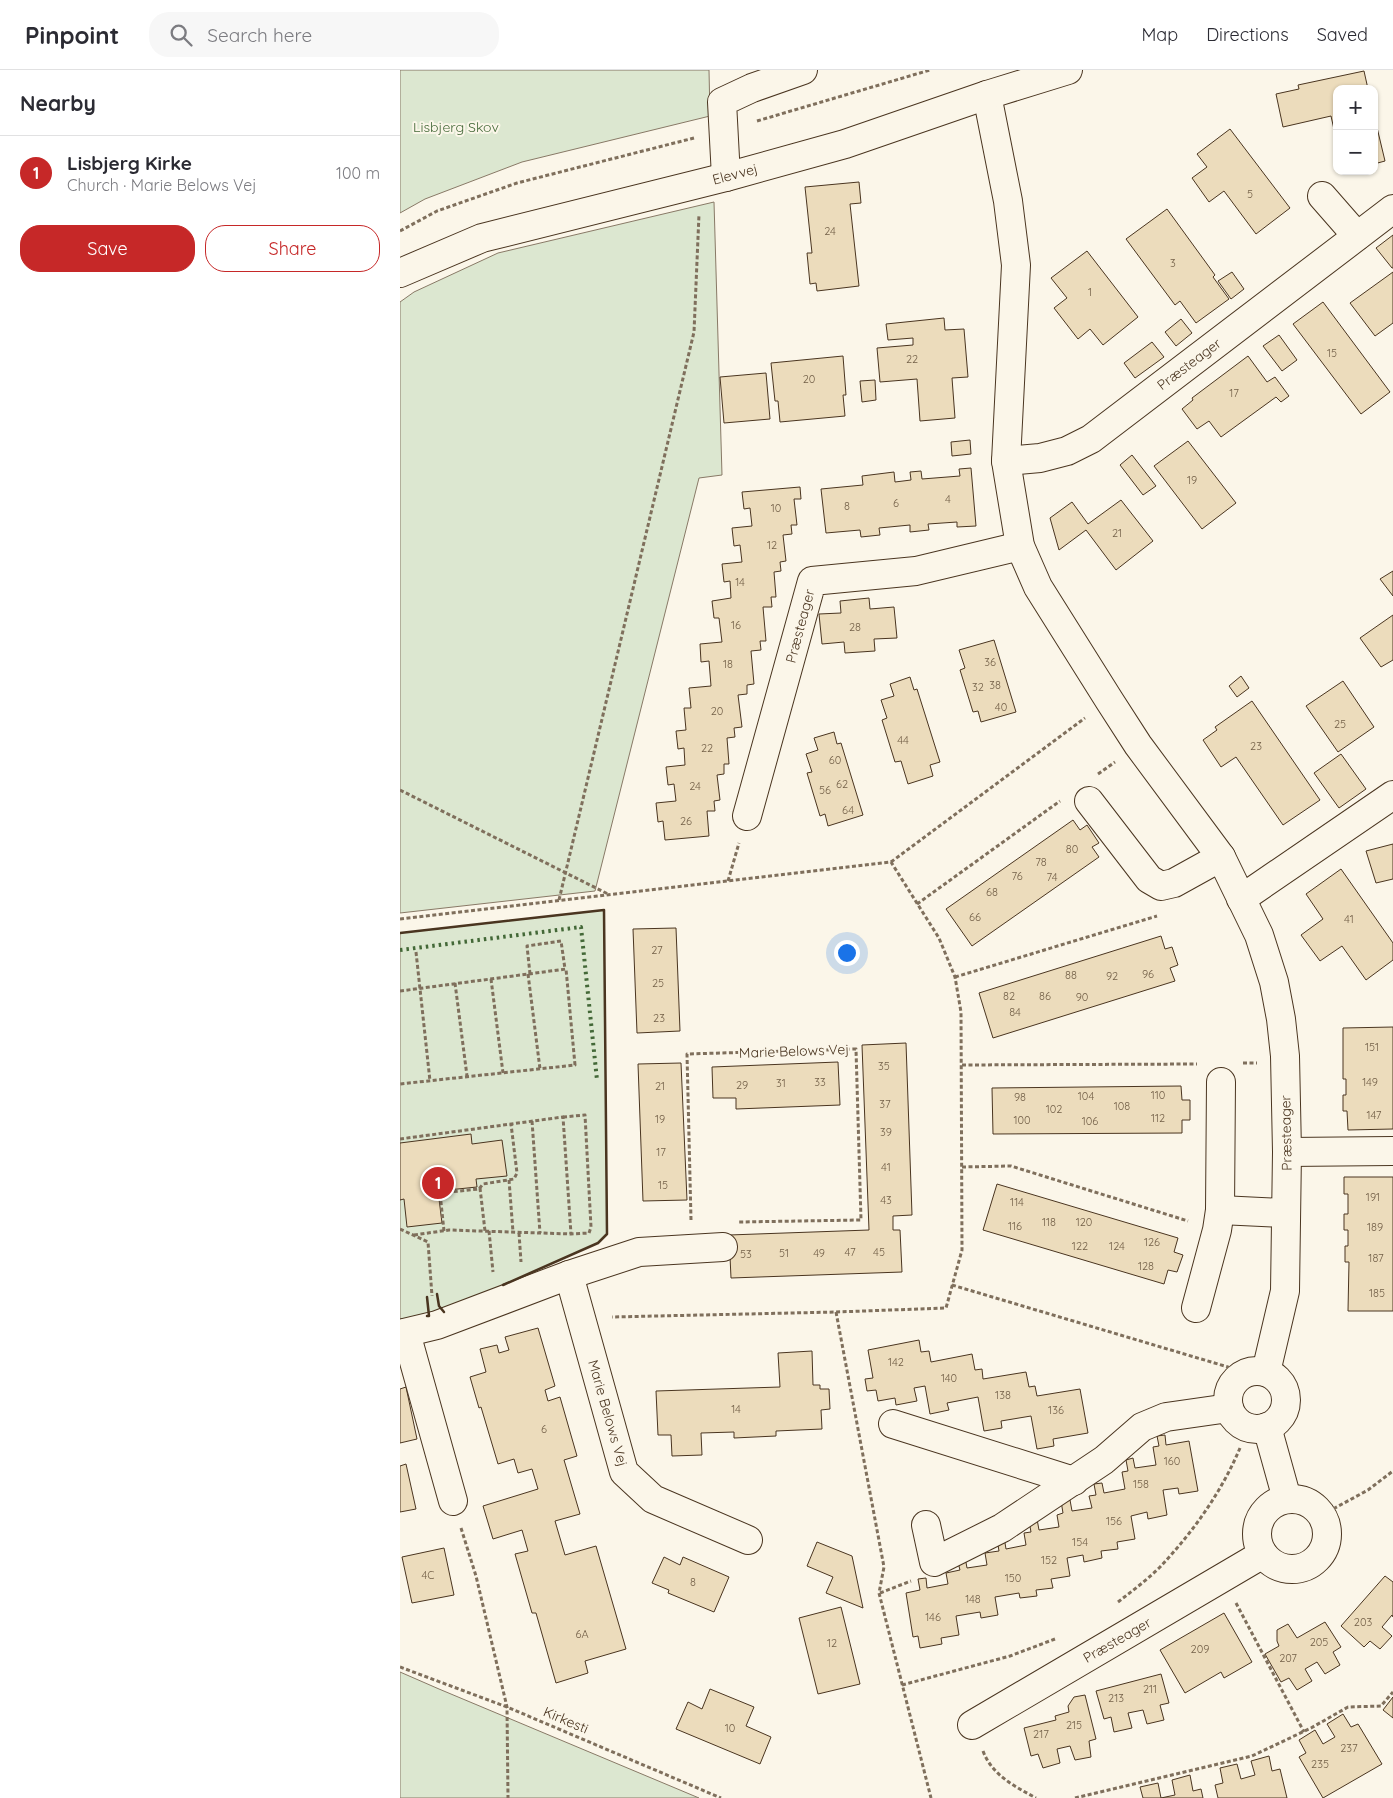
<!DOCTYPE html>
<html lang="en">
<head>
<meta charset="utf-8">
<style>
	:root { --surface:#fff; --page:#f7f7f7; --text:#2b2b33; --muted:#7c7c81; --line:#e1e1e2; --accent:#c62828 }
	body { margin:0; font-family:Quicksand,sans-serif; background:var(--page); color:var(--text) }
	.controls { position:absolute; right:15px; top:15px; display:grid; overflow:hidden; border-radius:10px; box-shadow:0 1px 4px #0004 }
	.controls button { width:45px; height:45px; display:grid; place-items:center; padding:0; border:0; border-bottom:1px solid var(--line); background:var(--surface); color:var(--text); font:25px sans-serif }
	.you { position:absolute; left:446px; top:882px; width:18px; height:18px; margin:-12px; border:4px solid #fff; border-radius:50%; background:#1a73e8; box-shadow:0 0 0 8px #1a73e833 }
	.badge { display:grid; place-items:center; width:32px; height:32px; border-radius:50%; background:var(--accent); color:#fff; font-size:16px; font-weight:700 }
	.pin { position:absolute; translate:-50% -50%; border:2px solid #fff; box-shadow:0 1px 5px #0006 }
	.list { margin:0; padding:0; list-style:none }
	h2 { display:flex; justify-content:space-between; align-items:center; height:65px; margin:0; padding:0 20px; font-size:21px }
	h2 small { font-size:16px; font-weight:400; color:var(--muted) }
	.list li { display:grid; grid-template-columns:32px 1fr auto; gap:15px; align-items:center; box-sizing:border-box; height:75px; padding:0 20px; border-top:1px solid var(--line) }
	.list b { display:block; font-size:19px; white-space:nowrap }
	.list p { margin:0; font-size:16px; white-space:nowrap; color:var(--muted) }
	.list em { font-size:16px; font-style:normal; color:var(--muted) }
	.actions { display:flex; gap:10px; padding:15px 20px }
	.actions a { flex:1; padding:11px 0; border:1px solid var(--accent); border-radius:20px; text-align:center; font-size:18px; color:var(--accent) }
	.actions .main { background:var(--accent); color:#fff }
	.icon { flex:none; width:28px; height:28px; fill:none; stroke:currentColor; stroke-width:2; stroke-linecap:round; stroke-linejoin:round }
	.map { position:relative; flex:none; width:993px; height:1728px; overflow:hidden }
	header { display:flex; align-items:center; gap:30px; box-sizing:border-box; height:70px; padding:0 25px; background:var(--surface); border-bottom:1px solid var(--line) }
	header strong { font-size:24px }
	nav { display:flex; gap:28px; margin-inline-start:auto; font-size:18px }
	.search { width:350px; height:45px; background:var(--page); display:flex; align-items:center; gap:12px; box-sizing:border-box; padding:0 18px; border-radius:20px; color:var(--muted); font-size:19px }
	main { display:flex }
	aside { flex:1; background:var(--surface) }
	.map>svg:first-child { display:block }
</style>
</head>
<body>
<header>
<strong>Pinpoint</strong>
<div class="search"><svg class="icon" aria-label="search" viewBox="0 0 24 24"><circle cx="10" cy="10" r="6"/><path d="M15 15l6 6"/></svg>Search here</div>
<nav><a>Map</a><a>Directions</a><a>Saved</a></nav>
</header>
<main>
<aside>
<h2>Nearby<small></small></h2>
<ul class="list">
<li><span class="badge">1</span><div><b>Lisbjerg Kirke</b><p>Church · Marie Belows Vej</p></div><em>100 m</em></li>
</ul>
<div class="actions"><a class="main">Save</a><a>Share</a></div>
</aside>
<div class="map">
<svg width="993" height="1728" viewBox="0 0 993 1728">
	<rect width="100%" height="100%" fill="#fbf6e9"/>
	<!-- green -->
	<g fill="#dce7d0" stroke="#887966">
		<path d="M0,0H309L310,46L122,92L25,129L0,143Z"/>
		<path d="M314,132L322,405L299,408L195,821L0,843V232L14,222L98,183Z"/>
		<path d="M204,840L207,1164L198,1173L43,1242L0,1252V863Z"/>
		<path d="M0,1602L39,1619L299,1728H0Z"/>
	</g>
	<!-- building -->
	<g fill="#ecdcbc" stroke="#4a3520">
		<path d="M964,1L968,19H937V73L931,46L883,57L876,24L899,19L898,15Z"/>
		<path d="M974,45L985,91L974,94Z"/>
		<path d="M830,59L890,138L856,164L824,121L809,132L792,108L807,97L797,84Z"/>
		<path d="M459,112L461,133L450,134L459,216L417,221L416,213L410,214L407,183H412L405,117Z"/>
		<path d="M767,139L815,205L813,207L829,229L796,253L780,231L775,235L726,169Z"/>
		<path d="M993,165V198H992L976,178Z"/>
		<path d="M687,181L738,247L703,275L690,259L678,269L654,238L667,228L651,208Z"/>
		<path d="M832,202L844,219L831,229L818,211Z"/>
		<path d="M993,202V253L975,266L950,233Z"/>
		<path d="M923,232L990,322L961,344L893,254Z"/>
		<path d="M544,248L545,260L564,259L568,307L552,308L555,348L520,351L517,309L480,312L477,278L513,275V268L488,270L486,254Z"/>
		<path d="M781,249L792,263L776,276L765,262Z"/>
		<path d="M879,265L897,290L882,301L863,276Z"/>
		<path d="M752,272L764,287L735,308L724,293Z"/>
		<path d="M443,286L446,325H443L445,346L380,352L378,331H375L371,293Z"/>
		<path d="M848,286L867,312L875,307L889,326L881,332L876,327L821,367L809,351L797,359L782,339L793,330L792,328Z"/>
		<path d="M366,303L370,349L324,353L320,307Z"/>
		<path d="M475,310L476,330L462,332L460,311Z"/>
		<path d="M570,370L571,384L552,386L551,372Z"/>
		<path d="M788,371L836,433L802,459L754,396Z"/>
		<path d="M732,385L756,416L743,425L720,395Z"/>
		<path d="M571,398L576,456L557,457V452L528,454L529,460L510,462V455L479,458L480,465L461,467L460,460L426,463L421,419L463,415L462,406L494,402L495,412L511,410L510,402L521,401L522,409L560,406L559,399Z"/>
		<path d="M400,417L401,429H394L397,455H391L392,464L383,465L386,491L380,492L381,501L374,502L376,527H371L372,537H363L366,571H360L361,580L351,581L354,614L347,615V624L338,625L342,657L334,658L335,667L327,668L329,694H324V704L317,705L320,730L314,731L315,741H307L309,766L265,770L263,751L258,752L256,733L276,731L274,714L268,715L266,697L285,695L284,678L278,679L276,661L286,660L284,638H291L289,618L311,616L309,591L301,592L300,574L322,572L319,548H314L312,531L331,528L330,511L324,512L322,494L342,492L340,475L334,476L332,458L352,456L350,438L344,439L342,422Z"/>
		<path d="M721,430L753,471L716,500L686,460L659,480L650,448L672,432L688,454Z"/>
		<path d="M993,501V526L980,509Z"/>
		<path d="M469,528L470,539L494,537L497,568L474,569L475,581L445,583L444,572L422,574L419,544L441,543L440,531Z"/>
		<path d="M993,545V590L981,597L960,568Z"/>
		<path d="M594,570L616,642L581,652L578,641L573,642L560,600L565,598L559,580Z"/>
		<path d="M841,606L849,618L837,627L829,616Z"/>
		<path d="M510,607L514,620L517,619L540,692L530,695L533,706L508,714L501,691L495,692L482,650L487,648L481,630L494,626L490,614Z"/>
		<path d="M943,611L974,657L938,682L906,636Z"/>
		<path d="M852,631L920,730L883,755L836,687L821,697L803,670L817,660L815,657Z"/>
		<path d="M434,662L437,674L441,673L463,745L428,756L425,744L420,746L407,703L412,702L406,684L418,680L414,668Z"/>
		<path d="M941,684L966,719L939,738L914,703Z"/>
		<path d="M673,750L680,760L687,755L699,773L692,777L699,787L572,876L546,839Z"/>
		<path d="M993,774V809L976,813L966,781Z"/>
		<path d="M941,799L993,873V890L966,910L942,876L920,891L901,865L923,849L906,824Z"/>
		<path d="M276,858L280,961L237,963L233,859Z"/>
		<path d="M761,866L765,879L772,877L778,895L770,898L775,911L593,968L579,923Z"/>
		<path d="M993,957V1059L948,1060L947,1041H943V1025H946V1009H943V958Z"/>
		<path d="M506,973L512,1145L493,1146V1160H500L502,1202L331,1208L329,1165L469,1160L462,975Z"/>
		<path d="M438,992L440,1035L336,1039V1028H313L312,997Z"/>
		<path d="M281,993L287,1130L243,1131L238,994Z"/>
		<path d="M781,1016L782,1030H790V1050H782V1063L593,1064L592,1018Z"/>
		<path d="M71,1064L72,1074L102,1070L107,1106L76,1109L77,1117L38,1121L42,1153L7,1157L4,1129L0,1130V1073Z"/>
		<path d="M944,1107H993V1241H948L949,1192H945V1176H948V1160H944V1144H948V1124H944Z"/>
		<path d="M597,1114L778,1168L774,1182L783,1185L777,1202L768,1200L764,1214L583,1160Z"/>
		<path d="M138,1258L155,1316L145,1320L148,1331L160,1327L177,1386L164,1390L180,1444L155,1451L165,1485L196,1476L226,1579L185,1591L188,1603L156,1613L136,1543H132L115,1484L128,1481L122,1460L93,1469L83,1436L138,1419L132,1399L118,1403L114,1389L98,1394L81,1337L79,1338L70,1307L86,1302L80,1279L97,1275L99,1283L109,1280L105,1267Z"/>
		<path d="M519,1270L521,1282L529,1281L531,1292L572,1284L575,1300L582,1299L583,1309L626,1302L629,1317L635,1316L637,1326L680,1319L688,1363L653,1369L654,1376L637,1379L631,1346L601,1351L602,1358L584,1361L578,1327L547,1333L549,1340L530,1344L525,1316L514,1318L517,1331L496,1335L495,1328L478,1331L476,1320L467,1321L465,1309L473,1308L468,1280Z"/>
		<path d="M412,1281L413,1315H420V1319H429L430,1339L421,1340L422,1359L376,1361V1366L334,1368V1362L301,1363L302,1385L272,1386L271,1365H258L256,1321L380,1317L378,1283Z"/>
		<path d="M6,1317L17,1369L0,1373V1319Z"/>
		<path d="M765,1365L766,1375L789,1371L798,1421L779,1424L778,1418L763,1420L767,1445L748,1449L747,1442L731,1446L735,1469L717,1472L718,1479L701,1481L702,1488L684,1492L683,1485L667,1488L670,1506L651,1509L653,1518L636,1520L637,1526L620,1528L619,1523L595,1527L598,1545L581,1548L580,1542L556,1546L559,1565L541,1568L542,1574L520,1578L518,1566L513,1567L506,1523L520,1520L518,1509L526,1508L527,1518L548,1514L546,1503L560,1500L557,1489L565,1487L567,1498L587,1495L585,1483L599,1481L597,1469L604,1467L606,1479L626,1475L624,1463L631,1462L629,1451L637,1449L639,1460L659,1457L657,1445L663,1443L661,1431L670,1430L672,1441L692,1438L689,1426L696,1425L694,1414L702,1413L704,1423L725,1419L722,1402L728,1401L726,1390L733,1388L735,1398L756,1395L753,1377L759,1376L757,1366Z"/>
		<path d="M6,1394L16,1439L0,1442V1396Z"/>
		<path d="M417,1472L452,1486L463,1538L426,1523L433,1507L407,1496Z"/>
		<path d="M44,1478L54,1525L12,1533L2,1487Z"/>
		<path d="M264,1487L280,1495L283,1487L329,1507L314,1542L268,1523L269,1520L252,1513Z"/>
		<path d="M985,1506L993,1512V1547L992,1545L982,1557L992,1566L980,1579L970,1571L964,1577L941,1556Z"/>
		<path d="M441,1537L460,1614L418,1624L399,1548Z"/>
		<path d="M824,1543L852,1592L824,1608L821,1602L785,1623L760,1580Z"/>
		<path d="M925,1552L941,1577L933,1582L940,1595L925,1604L917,1592L905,1599L912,1611L897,1620L889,1608L881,1612L865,1584L879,1576L877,1571V1560L888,1554L897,1568Z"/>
		<path d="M761,1604L769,1633L760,1635L764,1650L747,1654L743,1640L728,1643L732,1658L714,1662L711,1647L704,1649L696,1621Z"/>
		<path d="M310,1619L354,1637L346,1656L371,1667L360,1694L276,1659L288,1632L302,1639Z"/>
		<path d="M685,1625L696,1669L689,1671L691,1687L675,1690L670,1676L657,1679L660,1693L643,1698L638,1684L631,1686L624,1658L656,1650L655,1646L669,1642L668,1636L674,1627Z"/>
		<path d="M993,1627V1648L983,1640Z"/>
		<path d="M943,1644L951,1657L958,1654L982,1694L923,1728L899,1687L906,1683L899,1670L915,1660L923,1674L935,1667L927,1654Z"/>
		<path d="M869,1686L872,1701L880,1699L887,1728H818L815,1715L823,1713L820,1698L837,1694L841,1709L855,1705L851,1691Z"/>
		<path d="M790,1705L793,1721L801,1719L803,1728H743L740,1717L758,1713L761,1728L775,1725L772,1710Z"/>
	</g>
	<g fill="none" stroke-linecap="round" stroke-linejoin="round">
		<defs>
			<g id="minor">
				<path d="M587,25L608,131L616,195L606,391L620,476L638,517L709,630L738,675L821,787L859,865L874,912L881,949L885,986L887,1082L885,1221L866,1302"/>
				<path d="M326,107L322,32L352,18L403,0"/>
				<path d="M922,126L957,166"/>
				<path d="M0,203L82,168L326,107L445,74L587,25L668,0"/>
				<path d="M606,391L640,388L667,381L691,369L993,139"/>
				<path d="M689,731L749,809L761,816L774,813L821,787"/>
				<path d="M347,746L412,511L516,501L620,476"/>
				<path d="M841,829L993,725"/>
				<path d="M887,1082L993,1081"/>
				<path d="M820,1140L885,1143"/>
				<path d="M169,1205L224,1402L253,1429L348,1470"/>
				<path d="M796,1238L817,1160L820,1140L821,1012"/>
				<path d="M6,1263L53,1431"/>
				<path d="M0,1264L37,1255L169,1205L239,1182L323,1177"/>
				<circle cx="857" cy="1330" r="29"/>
				<path d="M493,1354L674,1411"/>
				<path d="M867,1357L887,1429"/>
				<circle cx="892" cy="1464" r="35"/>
				<path d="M526,1455L534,1492L602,1458L704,1390L742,1357L766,1347L829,1338"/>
				<path d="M572,1655L863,1484"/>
			</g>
		</defs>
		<!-- minor casing -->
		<use href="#minor" stroke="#4a3520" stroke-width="30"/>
		<!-- path -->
		<g stroke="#7f6f5c" stroke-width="3" stroke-dasharray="4 2.5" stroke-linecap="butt">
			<path d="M357,51L530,0"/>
			<path d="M0,161L37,141L117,113L294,68"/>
			<path d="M698,704L715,692"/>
			<path d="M0,720L208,824"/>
			<path d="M491,792L685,648"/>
			<path d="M328,811L339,773"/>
			<path d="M159,830L294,262L299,144"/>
			<path d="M517,834L660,731"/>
			<path d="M0,849L491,792L539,868L555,907L561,942L562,1180L546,1238L436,1242L212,1247"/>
			<path d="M16,882L30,1011"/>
			<path d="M128,904L140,999"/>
			<path d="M130,904L127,876L161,871L165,899"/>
			<path d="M555,907L757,846"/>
			<path d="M91,909L103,1003"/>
			<path d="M55,913L67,1006"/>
			<path d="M0,921L166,899L175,995L0,1014"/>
			<path d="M843,993H857"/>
			<path d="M562,995L797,994"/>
			<path d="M132,1051L140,1163"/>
			<path d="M0,1069L163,1047L171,1164"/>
			<path d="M562,1097L611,1096L788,1151"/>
			<path d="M109,1110L113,1162"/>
			<path d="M80,1118L85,1161"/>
			<path d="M291,1150L287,984L456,979L461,1150L339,1152"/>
			<path d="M0,1159L28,1172L32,1226"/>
			<path d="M44,1161L40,1123L79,1119L83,1114L114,1109L117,1103L111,1054"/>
			<path d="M89,1161L93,1202"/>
			<path d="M119,1163L121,1192"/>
			<path d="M14,1165L49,1160L171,1164L189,1163L191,1157L185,1045L163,1047"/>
			<path d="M552,1215L828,1297L837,1305"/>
			<path d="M436,1242L484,1497L479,1523L531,1728"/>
			<path d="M922,1445L968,1420L993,1401"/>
			<path d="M61,1458L76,1506L107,1637L108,1728"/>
			<path d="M480,1523L511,1511"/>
			<path d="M718,1532C732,1521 747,1510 760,1497C793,1462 821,1423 840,1378"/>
			<path d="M836,1533L904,1662"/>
			<path d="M0,1597L107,1637L321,1728"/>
			<path d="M502,1615L610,1586L655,1569"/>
			<path d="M583,1681C592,1705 614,1716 636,1728"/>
			<path d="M675,1728L852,1686L911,1658L948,1637L981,1636L993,1622"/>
		</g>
		<!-- minor -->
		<use href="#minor" stroke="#fbf6e9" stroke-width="28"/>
		<!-- hedge -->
		<path stroke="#436837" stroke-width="4" stroke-dasharray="2.5 4" stroke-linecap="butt" d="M0,880L181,857L197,1010"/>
		<!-- wall -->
		<g stroke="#4a3520" stroke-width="2.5">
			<path d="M0,863L204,840L207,1164L198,1173L103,1215"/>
			<path d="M37,1224L39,1236L44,1242"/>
			<path d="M27,1227L29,1246H27"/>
		</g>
	</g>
	<g text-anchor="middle" stroke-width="4" stroke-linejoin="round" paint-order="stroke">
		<!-- number labels -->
		<g font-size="11" fill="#725f47">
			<text x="850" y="128">5</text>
			<text x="430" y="165">24</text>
			<text x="773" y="197">3</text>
			<text x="690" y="226">1</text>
			<text x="932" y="287">15</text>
			<text x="512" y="293">22</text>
			<text x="409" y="313">20</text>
			<text x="834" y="327">17</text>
			<text x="792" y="414">19</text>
			<text x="548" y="433">4</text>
			<text x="496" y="437">6</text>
			<text x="447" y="440">8</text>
			<text x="376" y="442">10</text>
			<text x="717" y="467">21</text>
			<text x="372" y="479">12</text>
			<text x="340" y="516">14</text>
			<text x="336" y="559">16</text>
			<text x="455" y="561">28</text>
			<text x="590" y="596">36</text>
			<text x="328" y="598">18</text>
			<text x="595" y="619">38</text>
			<text x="578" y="621">32</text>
			<text x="601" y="641">40</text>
			<text x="317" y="645">20</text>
			<text x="940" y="658">25</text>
			<text x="503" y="674">44</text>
			<text x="856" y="680">23</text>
			<text x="307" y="682">22</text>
			<text x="435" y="694">60</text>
			<text x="442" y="718">62</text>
			<text x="295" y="720">24</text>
			<text x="425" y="724">56</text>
			<text x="448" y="744">64</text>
			<text x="286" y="755">26</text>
			<text x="672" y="783">80</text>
			<text x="641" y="796">78</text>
			<text x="617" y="810">76</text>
			<text x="652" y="811">74</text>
			<text x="592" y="826">68</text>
			<text x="575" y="851">66</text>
			<text x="949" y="853">41</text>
			<text x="257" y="884">27</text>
			<text x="748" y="908">96</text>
			<text x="671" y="909">88</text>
			<text x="712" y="910">92</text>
			<text x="258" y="917">25</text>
			<text x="609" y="930">82</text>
			<text x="645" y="930">86</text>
			<text x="682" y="931">90</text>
			<text x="615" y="946">84</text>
			<text x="259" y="952">23</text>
			<text x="972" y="981">151</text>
			<text x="484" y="1000">35</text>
			<text x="420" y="1016">33</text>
			<text x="970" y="1016">149</text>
			<text x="381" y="1017">31</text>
			<text x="342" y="1019">29</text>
			<text x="260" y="1020">21</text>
			<text x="758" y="1029">110</text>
			<text x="686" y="1030">104</text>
			<text x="620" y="1031">98</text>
			<text x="485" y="1038">37</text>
			<text x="722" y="1040">108</text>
			<text x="654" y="1043">102</text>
			<text x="974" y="1049">147</text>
			<text x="758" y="1052">112</text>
			<text x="260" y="1053">19</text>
			<text x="622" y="1054">100</text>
			<text x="690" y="1055">106</text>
			<text x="486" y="1066">39</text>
			<text x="261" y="1086">17</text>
			<text x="486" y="1101">41</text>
			<text x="263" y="1119">15</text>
			<text x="973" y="1131">191</text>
			<text x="486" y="1134">43</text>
			<text x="617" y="1136">114</text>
			<text x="649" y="1156">118</text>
			<text x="684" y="1156">120</text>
			<text x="615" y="1160">116</text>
			<text x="975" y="1161">189</text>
			<text x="752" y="1176">126</text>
			<text x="680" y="1180">122</text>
			<text x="717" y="1180">124</text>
			<text x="450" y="1186">47</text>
			<text x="479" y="1186">45</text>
			<text x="384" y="1187">51</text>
			<text x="419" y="1187">49</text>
			<text x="346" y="1188">53</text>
			<text x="976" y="1192">187</text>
			<text x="746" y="1200">128</text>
			<text x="977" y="1227">185</text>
			<text x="496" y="1296">142</text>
			<text x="549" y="1312">140</text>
			<text x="603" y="1329">138</text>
			<text x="336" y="1343">14</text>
			<text x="656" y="1344">136</text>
			<text x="144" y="1363">6</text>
			<text x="772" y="1395">160</text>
			<text x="741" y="1418">158</text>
			<text x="714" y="1455">156</text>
			<text x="680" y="1476">154</text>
			<text x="649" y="1494">152</text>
			<text x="28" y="1509">4C</text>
			<text x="613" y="1512">150</text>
			<text x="293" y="1516">8</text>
			<text x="573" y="1533">148</text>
			<text x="533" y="1551">146</text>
			<text x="963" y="1556">203</text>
			<text x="182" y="1568">6A</text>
			<text x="919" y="1576">205</text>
			<text x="432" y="1577">12</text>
			<text x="800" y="1583">209</text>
			<text x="888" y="1592">207</text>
			<text x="750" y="1623">211</text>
			<text x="716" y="1632">213</text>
			<text x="674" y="1659">215</text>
			<text x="330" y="1662">10</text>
			<text x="641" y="1668">217</text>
			<text x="949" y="1682">237</text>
			<text x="920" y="1698">235</text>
		</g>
		<!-- park labels -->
		<g font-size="14" fill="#436837" stroke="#fbf6e9">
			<text x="56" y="62">Lisbjerg Skov</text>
		</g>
		<!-- street labels -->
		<g font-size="14" fill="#4a3520" stroke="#fbf6e9">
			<text transform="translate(335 104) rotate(-15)" y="5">Elevvej</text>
			<text transform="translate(789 294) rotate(-37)" y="5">Præsteager</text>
			<text transform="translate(400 556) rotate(-75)" y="5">Præsteager</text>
			<text transform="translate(394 981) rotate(-2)" y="5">Marie Belows Vej</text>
			<text transform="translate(886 1063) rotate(-91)" y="5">Præsteager</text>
			<text transform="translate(208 1343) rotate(74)" y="5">Marie Belows Vej</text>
			<text transform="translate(717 1570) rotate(-30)" y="5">Præsteager</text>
			<text transform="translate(166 1650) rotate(23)" y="5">Kirkesti</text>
		</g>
	</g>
</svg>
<div class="controls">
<button>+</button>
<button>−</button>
</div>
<div class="you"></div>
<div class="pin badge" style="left:38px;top:1113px">1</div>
</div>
</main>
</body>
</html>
